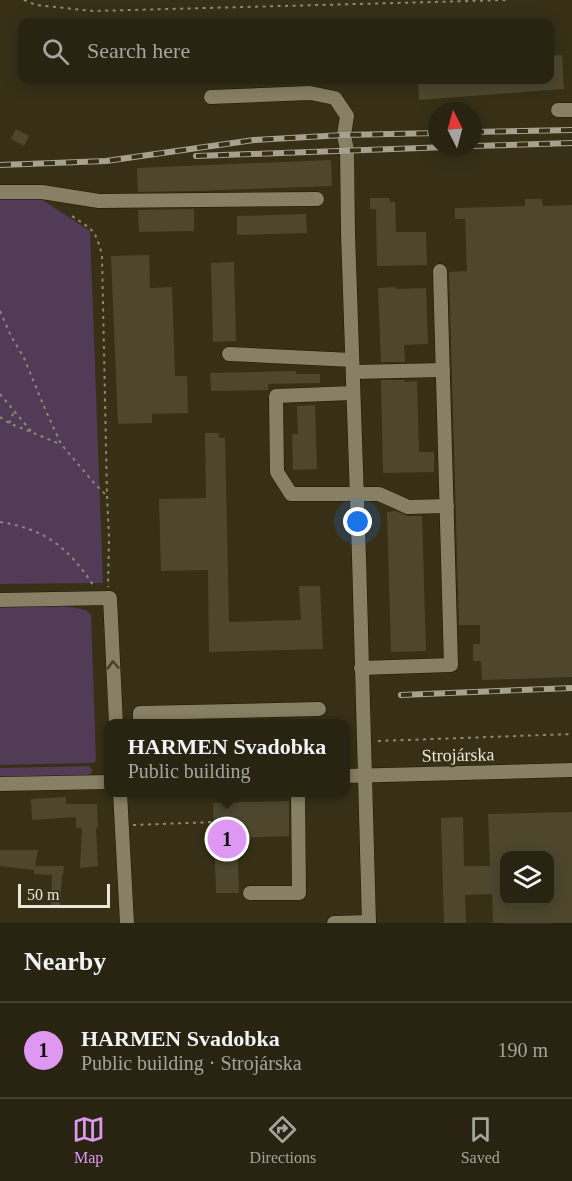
<!DOCTYPE html>
<html lang="en">
<head>
<meta charset="utf-8">
<style>
	:root { --surface:#292411; --page:#35301f; --text:#f1f3f6; --muted:#a5a49f; --line:#454131; --accent:#de98f2 }
	body { margin:0; font-family:Georgia,serif; background:var(--page); color:var(--text) }
	.controls { position:absolute; right:18px; bottom:18px; display:grid; overflow:hidden; border-radius:12px; box-shadow:0 3px 15px #0003 }
	.controls button { width:54px; height:54px; display:grid; place-items:center; padding:0; border:0; border-bottom:2px solid var(--line); background:var(--surface); color:var(--text); font:30px sans-serif }
	.compass { position:absolute; left:428px; top:102px; width:54px; height:54px; border-radius:50%; background:var(--surface); box-shadow:0 3px 15px #0003; rotate:354deg }
	.scale { position:absolute; left:18px; bottom:15px; width:92px; box-sizing:border-box; padding-left:6px; border:3px solid #ebe7d8; border-top:0; font-size:16px; line-height:21px; white-space:nowrap; color:#ebe7d8; -webkit-text-stroke:4px #373017; paint-order:stroke }
	.you { position:absolute; left:358px; top:522px; width:21px; height:21px; margin:-15px; border:4px solid #fff; border-radius:50%; background:#1a73e8; box-shadow:0 0 0 9px #1a73e833 }
	.badge { display:grid; place-items:center; width:39px; height:39px; border-radius:50%; background:var(--accent); color:#111; font-size:20px; font-weight:700 }
	.pin { position:absolute; translate:-50% -50%; border:3px solid #fff; box-shadow:0 2px 6px #0006 }
	.popup { position:absolute; left:104px; top:719px; width:246px; height:78px; box-sizing:border-box; display:grid; place-content:center; border-radius:12px; background:var(--surface); filter:drop-shadow(0 2px 4px #0005); font-size:20px; white-space:nowrap; color:var(--muted) }
	.popup b { font-size:22px; color:var(--text) }
	.popup::after { content:''; position:absolute; left:50%; top:100%; margin-left:-12px; border:12px solid transparent; border-top-color:var(--surface) }
	.list { margin:0; padding:0; list-style:none }
	h2 { display:flex; justify-content:space-between; align-items:center; height:78px; margin:0; padding:0 24px; font-size:26px }
	h2 small { font-size:20px; font-weight:400; color:var(--muted) }
	.list li { display:grid; grid-template-columns:39px 1fr auto; gap:18px; align-items:center; box-sizing:border-box; height:96px; padding:0 24px; border-top:2px solid var(--line) }
	.list b { display:block; font-size:22px; white-space:nowrap }
	.list p { margin:0; font-size:20px; white-space:nowrap; color:var(--muted) }
	.list em { font-size:20px; font-style:normal; color:var(--muted) }
	.icon { flex:none; width:33px; height:33px; fill:none; stroke:currentColor; stroke-width:2; stroke-linecap:round; stroke-linejoin:round }
	.map { position:relative; flex:none; width:572px; height:923px; overflow:hidden }
	.search { position:absolute; background:var(--surface); box-shadow:0 3px 15px #0003; left:18px; right:18px; top:18px; height:66px; display:flex; align-items:center; gap:15px; box-sizing:border-box; padding:0 21px; border-radius:12px; color:var(--muted); font-size:22px }
	.sheet { height:174px; background:var(--surface) }
	nav { display:flex; justify-content:space-around; align-items:center; box-sizing:border-box; height:84px; border-top:2px solid var(--line); background:var(--surface); font-size:16px; color:var(--muted) }
	nav a { display:grid; justify-items:center; gap:3px }
	nav .on { color:var(--accent) }
	.map>svg:first-child { display:block }
</style>
</head>
<body>
<div class="map">
<svg width="572" height="923" viewBox="0 0 572 923">
	<rect width="100%" height="100%" fill="#373017"/>
	<!-- green -->
	<g fill="#513b57">
		<path d="M35,195L90,231L103,583L0,584V197Z"/>
		<path d="M60,605L86,610L91,615L96,760L95,762L88,763L0,765V607Z"/>
		<path d="M89,766L92,770L91,774L83,776L0,779V768Z"/>
	</g>
	<!-- building -->
	<g fill="#4e472e" fill-rule="evenodd">
		<path d="M562,55L564,89L419,100L418,80H549V56Z"/>
		<path d="M16,129L29,136L24,146L11,139Z"/>
		<path d="M331,160L332,186L194,191L138,192L137,168Z"/>
		<path d="M370,198H389L390,202H395L396,232H426L427,265L377,266L376,209H370Z"/>
		<path d="M525,199H542L543,206L572,205V677L482,680L481,661H473V644H480V625H459L449,272L467,271L465,219H455V208L525,206Z"/>
		<path d="M194,209V231L139,232L138,210Z"/>
		<path d="M306,214L307,233L237,235V216Z"/>
		<path d="M149,255L150,288L172,287L175,376H187L188,413L152,414V423L118,424L111,256Z"/>
		<path d="M234,262L236,341L213,342L211,263Z"/>
		<path d="M396,287V289L426,288L428,344L404,345L405,362H381L378,288Z"/>
		<path d="M296,371V374H320V383L268,384V390L211,391L210,373Z"/>
		<path d="M381,380H405V382L417,381L419,452H434V472L383,473Z"/>
		<path d="M315,405L317,469L293,470L292,434H298L297,406Z"/>
		<path d="M205,433H219V438H225L229,622L301,620L299,586H320L323,649L209,652L208,570L161,571L159,499L206,498Z"/>
		<path d="M396,511L408,516H422L426,651L391,652L387,512Z"/>
		<path d="M66,797V804H97L98,828H96L98,866L80,868L82,828H76V817L32,820L31,799Z"/>
		<path d="M289,801V836L237,838L239,893H216L213,803Z"/>
		<path d="M572,812V923H493L492,894L465,895L466,923H444L441,818L463,817L464,866H490L488,814ZM504,855H549V900H504Z"/>
		<path d="M0,850H38L35,866H64L63,875H62L60,906H51L52,875L34,874V870L0,866Z"/>
	</g>
	<g fill="none" stroke-linecap="round" stroke-linejoin="round">
		<defs>
			<g id="minor">
				<path d="M211,97L310,93L335,98L347,116L344,135L347,150L348,233L359,557L369,923"/>
				<path d="M558,110H572"/>
				<path d="M0,192H42L99,201L317,199"/>
				<path d="M229,354L352,360"/>
				<path d="M353,372L443,370"/>
				<path d="M353,393L276,396L277,472L291,494H379L408,507L447,506"/>
				<path d="M0,600L110,598L116,724"/>
				<path d="M361,668L451,665L440,271"/>
				<path d="M140,724V713L319,709"/>
				<path d="M346,776L572,770"/>
				<path d="M0,784L109,782"/>
				<path d="M120,792L127,923"/>
				<path d="M250,893H299L298,792"/>
				<path d="M334,923L369,922"/>
			</g>
		</defs>
		<!-- minor casing -->
		<use href="#minor" stroke="#1e1801" stroke-width="15"/>
		<!-- path -->
		<g stroke="#8e8874" stroke-width="2" stroke-dasharray="3 4.5" stroke-linecap="butt">
			<path d="M24,0L36,5L93,11L508,0"/>
			<path d="M72,216C94,231 95,229 102,255L107,496L109,537L108,587"/>
			<path d="M0,311L11,336L24,358L45,409L61,444L94,483L107,496"/>
			<path d="M0,394L31,431"/>
			<path d="M0,417L9,423L60,444"/>
			<path d="M9,423L14,412"/>
			<path d="M0,522C45,529 69,548 93,585"/>
			<path d="M378,741L572,734"/>
			<path d="M133,825L214,822"/>
		</g>
		<!-- minor -->
		<use href="#minor" stroke="#888065" stroke-width="14"/>
		<defs>
			<g id="rail">
				<path d="M473,132L572,130"/>
				<path d="M473,146L572,143"/>
				<path d="M196,156L449,147"/>
				<path d="M0,165L106,161L254,140L344,135L437,133"/>
				<path d="M401,695L572,688"/>
			</g>
		</defs>
		<!-- rail casing -->
		<use href="#rail" stroke="#a7a28f" stroke-width="6"/>
		<!-- rail -->
		<use href="#rail" stroke="#373017" stroke-width="4" stroke-dasharray="11" stroke-linecap="butt"/>
	</g>
	<!-- one-way arrows -->
	<defs><path id="oneway-chevron" d="M-2-3.5L2.5 0L-2 3.5" fill="none" stroke-width="1.6" stroke-linecap="round" stroke-linejoin="round" transform="scale(1.5)"/></defs>
	<use stroke="#474027" href="#oneway-chevron" transform="translate(113 665) rotate(-93)"/>
	<g text-anchor="middle" stroke-width="5" stroke-linejoin="round" paint-order="stroke">
		<!-- street labels -->
		<g font-size="18" fill="#ebe7d8" stroke="#373017">
			<text transform="translate(458 755) rotate(-1)" y="6">Strojárska</text>
		</g>
	</g>
</svg>
<div class="controls">
<button><svg class="icon" aria-label="layers" viewBox="0 0 24 24"><path d="M12 4l9 5-9 5-9-5zM3 14l9 5 9-5"/></svg></button>
</div>
<svg class="compass" viewBox="-18 -18 36 36"><path d="M0-13l5 13h-10z" fill="#e53935"/><path d="M0 13l5-13h-10z" fill="#a5a49f"/></svg>
<div class="scale">50 m</div>
<div class="you"></div>
<div class="pin badge" style="left:227px;top:839px">1</div>
<div class="popup"><b>HARMEN Svadobka</b>Public building</div>
<div class="search"><svg class="icon" aria-label="search" viewBox="0 0 24 24"><circle cx="10" cy="10" r="6"/><path d="M15 15l6 6"/></svg>Search here</div>
</div>
<section class="sheet">
<h2>Nearby<small></small></h2>
<ul class="list">
<li><span class="badge">1</span><div><b>HARMEN Svadobka</b><p>Public building · Strojárska</p></div><em>190 m</em></li>
</ul>
</section>
<nav>
<a class="on"><svg class="icon" aria-label="map" viewBox="0 0 24 24"><path d="M3 6l6-2 6 2 6-2v14l-6 2-6-2-6 2zM9 4v14M15 6v14"/></svg>Map</a>
<a><svg class="icon" aria-label="directions" viewBox="0 0 24 24"><path d="M12 3l9 9-9 9-9-9zM9 14v-3h6M13 9l2 2-2 2"/></svg>Directions</a>
<a><svg class="icon" aria-label="saved" viewBox="0 0 24 24"><path d="M7 4h10v16l-5-4-5 4z"/></svg>Saved</a>
</nav>
</body>
</html>
